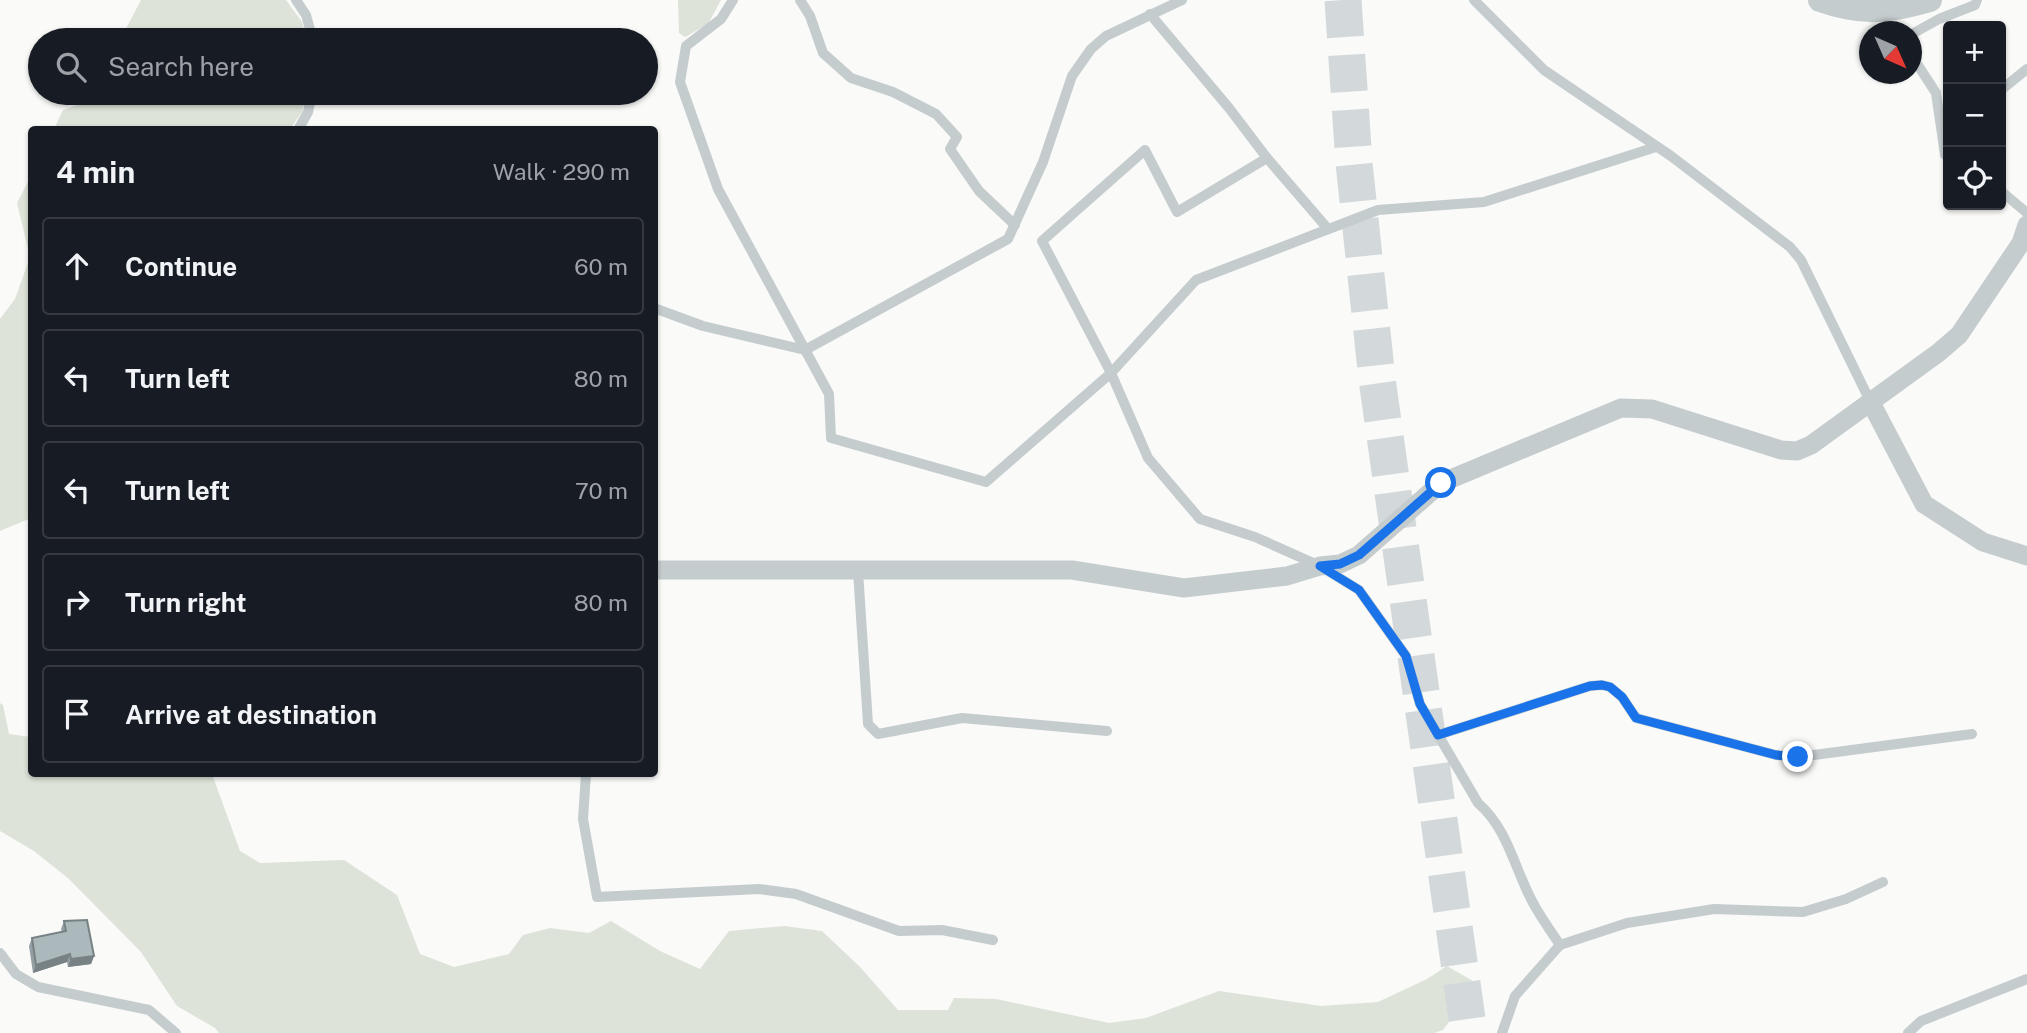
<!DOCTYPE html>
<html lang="en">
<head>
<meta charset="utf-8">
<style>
	:root { --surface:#171b24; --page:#20242c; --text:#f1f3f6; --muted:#9ea1a6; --line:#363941 }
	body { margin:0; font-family:"Public Sans",sans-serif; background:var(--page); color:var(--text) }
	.controls { position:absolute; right:21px; top:21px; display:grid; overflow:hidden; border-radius:7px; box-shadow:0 2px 5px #0004 }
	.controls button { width:63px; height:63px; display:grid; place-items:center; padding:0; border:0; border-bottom:2px solid var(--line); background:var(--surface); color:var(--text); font:35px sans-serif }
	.compass { position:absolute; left:1859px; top:21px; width:63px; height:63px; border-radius:50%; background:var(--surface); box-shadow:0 2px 5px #0004; rotate:135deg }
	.stop { position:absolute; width:21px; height:21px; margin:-16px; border:5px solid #1a73e8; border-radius:50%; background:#fff }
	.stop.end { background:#1a73e8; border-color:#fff; box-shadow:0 2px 7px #0008 }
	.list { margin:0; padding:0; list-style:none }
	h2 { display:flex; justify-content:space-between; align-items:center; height:91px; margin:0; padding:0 28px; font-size:30px }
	h2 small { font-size:23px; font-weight:400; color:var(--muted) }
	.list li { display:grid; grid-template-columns:46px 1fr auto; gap:21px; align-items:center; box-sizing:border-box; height:98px; margin:0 14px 14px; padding:0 14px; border:2px solid var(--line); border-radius:7px }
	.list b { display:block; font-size:26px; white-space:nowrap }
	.list em { font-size:23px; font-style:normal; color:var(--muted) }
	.icon { flex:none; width:38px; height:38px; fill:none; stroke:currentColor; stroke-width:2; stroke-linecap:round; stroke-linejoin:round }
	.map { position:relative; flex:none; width:2027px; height:1033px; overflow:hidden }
	.search { position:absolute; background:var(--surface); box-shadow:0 2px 5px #0004; left:28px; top:28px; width:630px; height:77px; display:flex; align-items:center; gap:18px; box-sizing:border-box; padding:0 24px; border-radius:38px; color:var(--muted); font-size:26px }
	.panel { position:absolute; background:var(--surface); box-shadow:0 2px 5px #0004; left:28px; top:126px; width:630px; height:651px; border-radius:7px }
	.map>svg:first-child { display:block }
</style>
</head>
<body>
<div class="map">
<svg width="2027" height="1033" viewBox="0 0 2027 1033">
	<rect width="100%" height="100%" fill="#fafaf8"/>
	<!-- green -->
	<g fill="#dde3d8">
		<path d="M141,0H286L302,22L307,40H120Z"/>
		<path d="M678,0H721L708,24L685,37L679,33Z"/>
		<path d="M89,93H307L302,112L290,129H54L63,110L83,103Z"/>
		<path d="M31,176V518L0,531V319L15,299L30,257L17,203Z"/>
		<path d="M0,703L3,705L9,734L31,737L32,774H212L240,851L260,863L344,860L397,895L420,954L454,967L509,954L523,935L550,928L589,933L611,921L660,951L700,969L729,931L784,926L822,931L860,967L898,1010H948L954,998L996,999L1109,1023L1146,1018L1219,991L1321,1006L1378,1002L1427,979L1447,966L1478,984L1443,1030L1434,1033H219L215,1028L177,1006L141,952L69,879L34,851L0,831Z"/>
	</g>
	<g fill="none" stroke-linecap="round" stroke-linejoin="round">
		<!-- motorway-tunnel -->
		<path stroke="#d3d9da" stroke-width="37" stroke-dasharray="37 18" stroke-linecap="butt" d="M1343,0L1354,163L1377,379L1469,1033"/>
		<!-- service -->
		<g stroke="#c5ccce" stroke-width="10">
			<path d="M296,0L306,15L313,40"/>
			<path d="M733,0L721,19L686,46L680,82L718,189L829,394L831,438L986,482L1111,373L1042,241L1145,150L1177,212L1267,158L1229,108L1150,14"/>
			<path d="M800,0L810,16L823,53L851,78L893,92L936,114L957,137L950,149L979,191L1015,225"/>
			<path d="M1474,0L1544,70L1671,156L1790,247L1801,260L1870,401"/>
			<path d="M1912,34L1939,19L1975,5L1977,0"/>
			<path d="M1912,56L1936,93L1945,155L1948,156"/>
			<path d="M2001,90L2027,69"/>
			<path d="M298,130L308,112L312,93"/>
			<path d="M1267,158L1328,229"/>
			<path d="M2001,191L2027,213"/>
			<path d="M654,308L703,326L805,350L1008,239L1043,162L1072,76L1091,49L1106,36L1182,0"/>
			<path d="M858,571L868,724L878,734L962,718L1107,731"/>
			<path d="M1438,735L1590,686L1602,685L1610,687L1622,697L1636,718L1776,755L1799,757L1972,734"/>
			<path d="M586,774L583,819L597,897L759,889L796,894L899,931L942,930L993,940"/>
			<path d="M1560,945L1627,923L1714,909L1803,912L1846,899L1883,882"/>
			<path d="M0,953L16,974L38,987L149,1010L176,1033"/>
			<path d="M1502,1033L1515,996L1560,945C1550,930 1539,915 1531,899C1514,866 1507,828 1478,803L1420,704L1406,656L1359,590L1320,566L1255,537L1200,519L1148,458L1111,373L1196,280L1378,210L1484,202L1656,147"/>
			<path d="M1908,1033L1921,1021L2027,979"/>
		</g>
		<!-- minor -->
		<g stroke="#c5ccce" stroke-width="19">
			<path d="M1870,401L1924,504L1983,542L2027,556"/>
			<path d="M654,570H1072L1184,588L1287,576L1320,566L1340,564L1359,555L1441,483L1621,408L1652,409L1781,450L1797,451L1811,445L1938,353L1959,335L2021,243L2027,225"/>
		</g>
		<!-- tertiary -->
		<path stroke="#c5ccce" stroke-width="24" d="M1820,0C1862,15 1888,12 1930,0"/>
	</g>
	<!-- wall -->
	<path fill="#939fa3" d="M64,921L94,956L91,964L68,967L67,962L33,973L29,946L32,938L62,932L61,929Z"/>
	<!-- shaded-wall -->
	<g fill="#788284">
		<path d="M70,954L67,962L33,973L36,965Z"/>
		<path d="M94,956L91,964L68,967L71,959Z"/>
	</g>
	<!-- building -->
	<path fill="#abb9bd" stroke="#788284" stroke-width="2" d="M87,920L94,956L71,959L70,954L36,965L32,938L66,931L64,921Z"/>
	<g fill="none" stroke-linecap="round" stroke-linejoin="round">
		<!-- route -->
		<path stroke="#1a73e8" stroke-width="9" d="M1441,483L1359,555L1340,564L1320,566L1359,590L1406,656L1420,704L1438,735L1590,686L1602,685L1610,687L1622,697L1636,718L1776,755L1798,757"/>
	</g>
</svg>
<div class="controls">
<button>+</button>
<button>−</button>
<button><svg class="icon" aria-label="locate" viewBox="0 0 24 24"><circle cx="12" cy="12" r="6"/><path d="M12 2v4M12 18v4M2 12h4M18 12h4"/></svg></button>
</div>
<svg class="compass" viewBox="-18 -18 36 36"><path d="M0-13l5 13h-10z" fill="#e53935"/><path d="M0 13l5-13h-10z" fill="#9ea1a6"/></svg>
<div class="stop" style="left:1441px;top:483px"></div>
<div class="stop end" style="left:1798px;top:757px"></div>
<div class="search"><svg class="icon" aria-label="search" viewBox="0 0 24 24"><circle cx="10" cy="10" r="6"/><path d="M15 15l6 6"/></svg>Search here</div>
<section class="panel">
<h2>4 min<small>Walk · 290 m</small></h2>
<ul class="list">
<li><svg class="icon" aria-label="ahead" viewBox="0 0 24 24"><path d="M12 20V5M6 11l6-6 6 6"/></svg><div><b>Continue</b></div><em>60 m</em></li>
<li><svg class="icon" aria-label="left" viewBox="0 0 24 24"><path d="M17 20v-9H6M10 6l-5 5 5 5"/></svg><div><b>Turn left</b></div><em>80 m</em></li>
<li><svg class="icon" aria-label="left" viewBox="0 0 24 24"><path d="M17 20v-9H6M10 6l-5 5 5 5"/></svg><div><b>Turn left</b></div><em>70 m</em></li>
<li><svg class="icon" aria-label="right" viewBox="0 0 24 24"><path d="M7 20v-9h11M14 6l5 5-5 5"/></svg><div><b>Turn right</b></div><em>80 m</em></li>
<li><svg class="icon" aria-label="arrive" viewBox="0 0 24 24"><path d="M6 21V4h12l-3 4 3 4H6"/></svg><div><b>Arrive at destination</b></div></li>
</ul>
</section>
</div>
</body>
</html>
